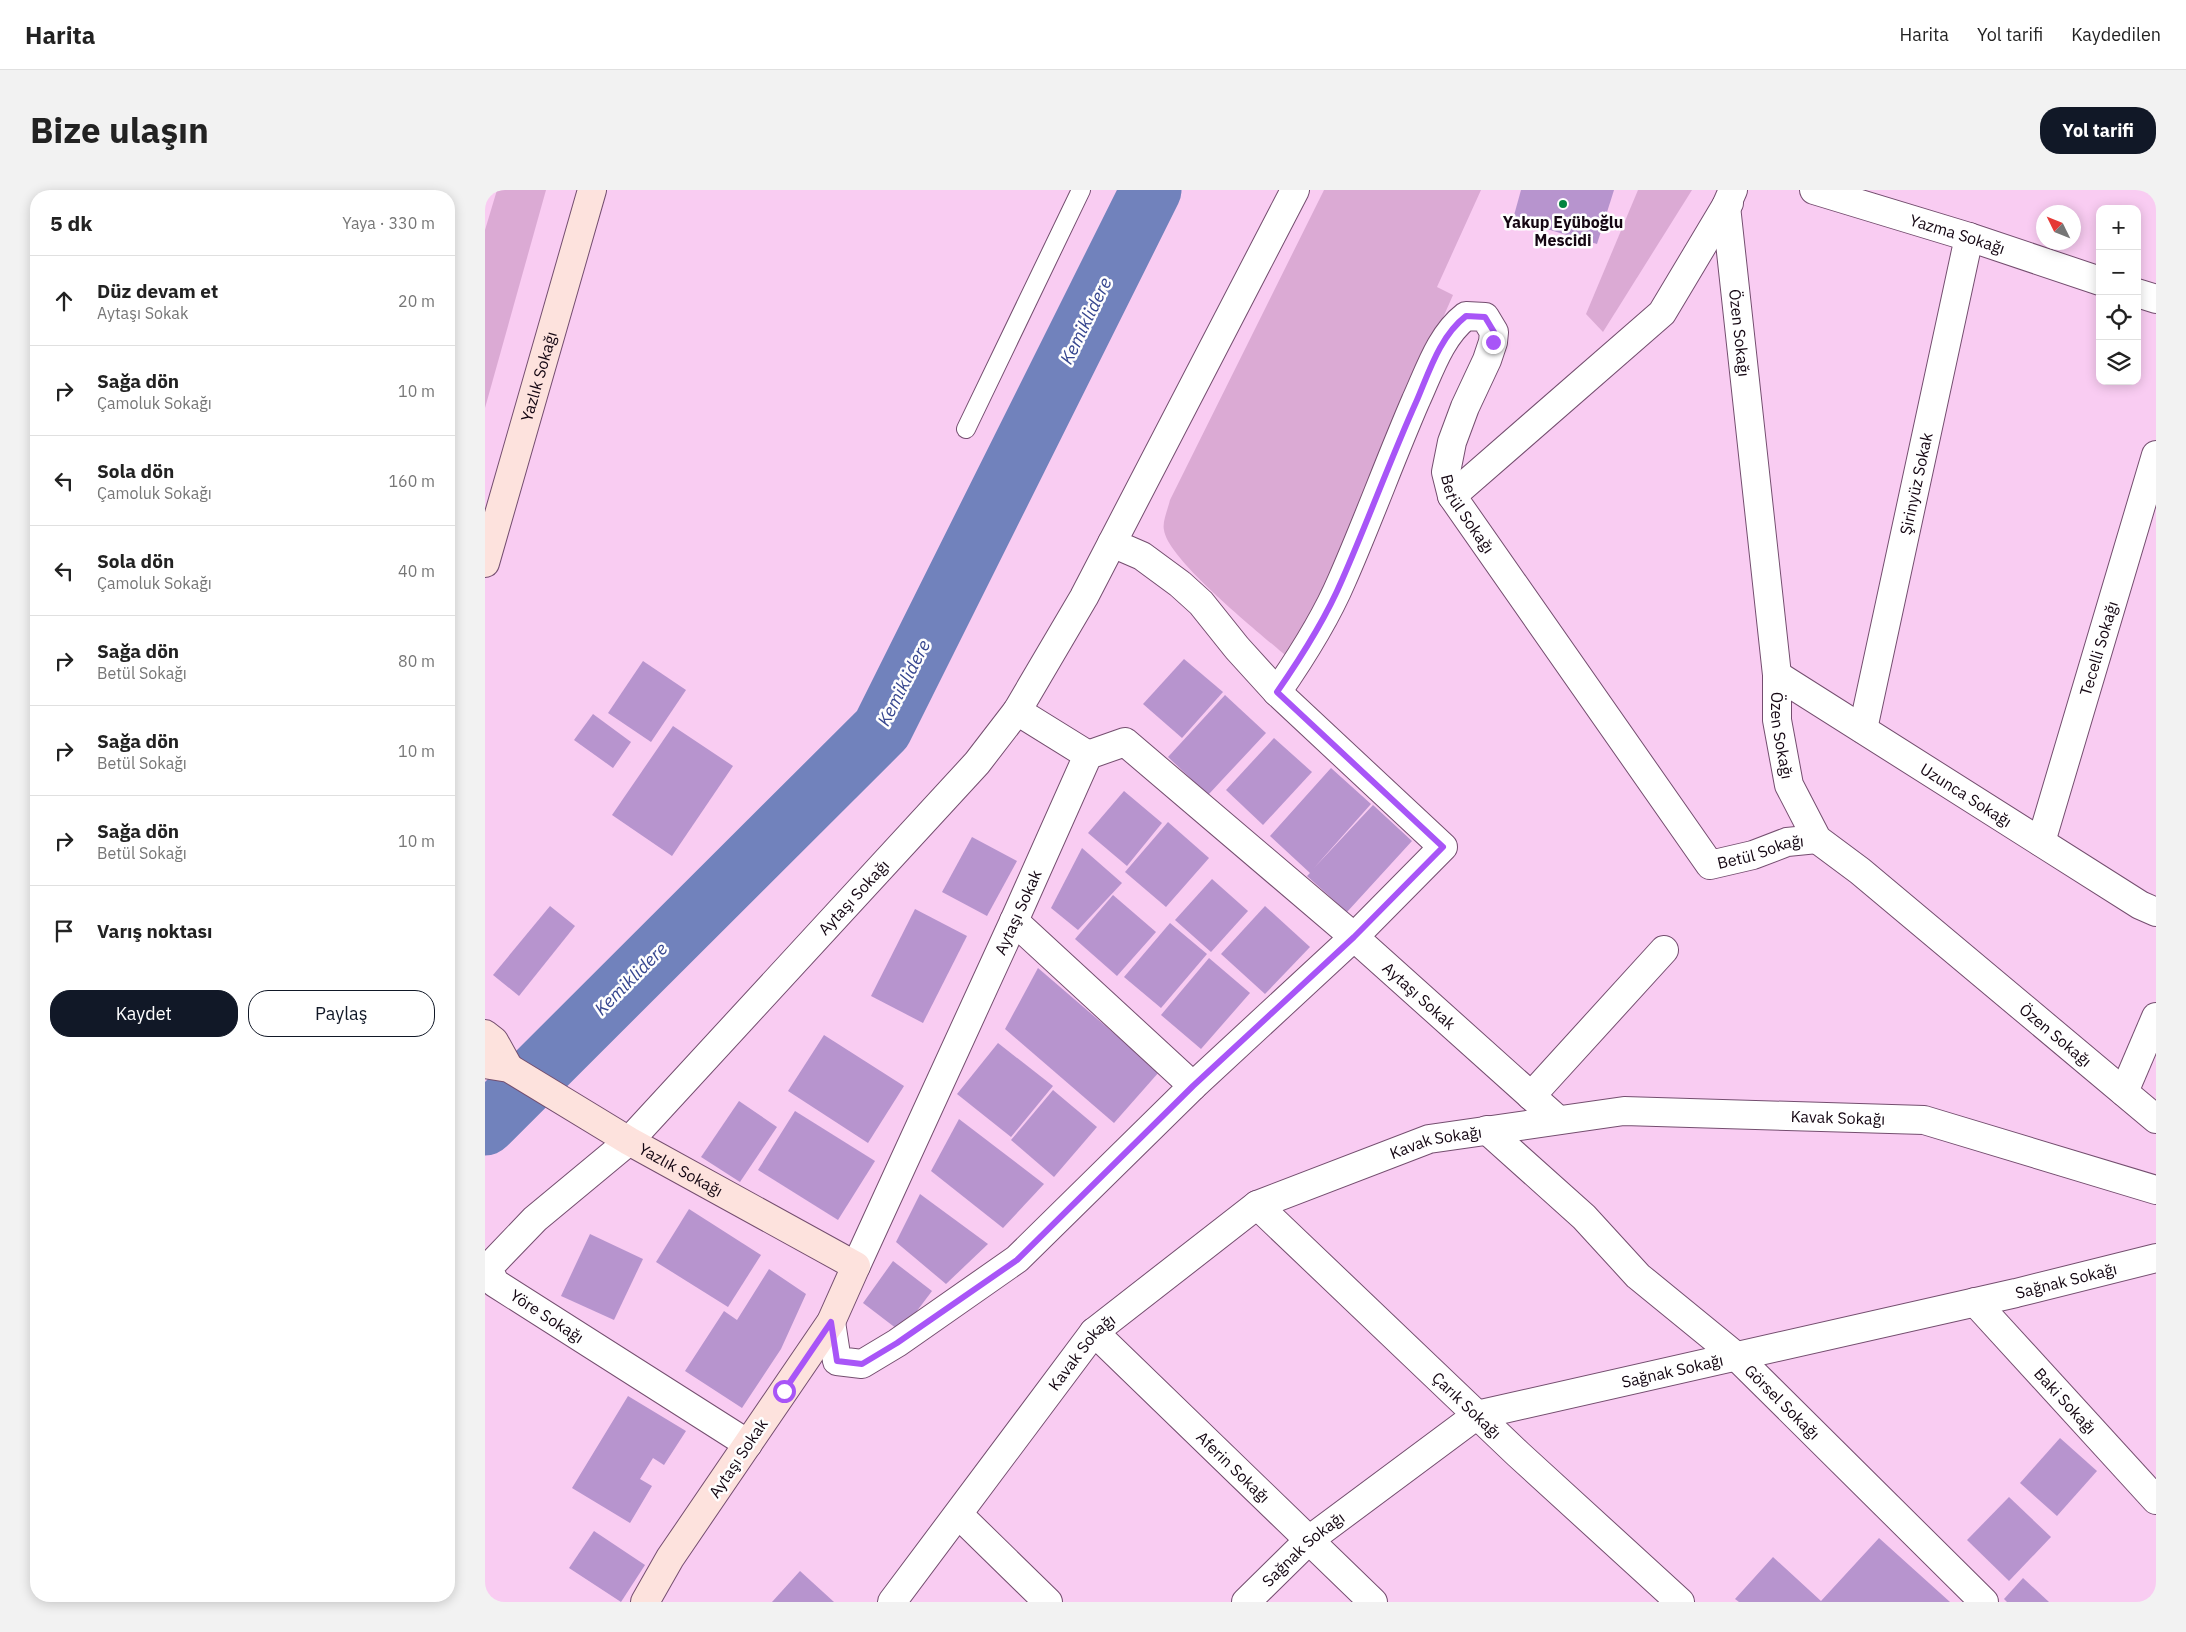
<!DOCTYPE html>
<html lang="tr">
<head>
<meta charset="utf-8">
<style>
	:root { --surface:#fff; --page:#f2f2f2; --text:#222; --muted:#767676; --line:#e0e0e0; --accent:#111827 }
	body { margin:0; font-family:"IBM Plex Sans",sans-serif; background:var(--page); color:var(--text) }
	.controls { position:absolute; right:15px; top:15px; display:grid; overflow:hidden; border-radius:10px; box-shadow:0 2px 12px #0003 }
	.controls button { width:45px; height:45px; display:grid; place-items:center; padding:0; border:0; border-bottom:1px solid var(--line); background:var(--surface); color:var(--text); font:25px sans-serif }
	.compass { position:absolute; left:1551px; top:15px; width:45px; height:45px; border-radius:50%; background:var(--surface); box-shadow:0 2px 12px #0003; rotate:313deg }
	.stop { position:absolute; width:15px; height:15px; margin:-11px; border:4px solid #a855f7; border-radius:50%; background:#fff }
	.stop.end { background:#a855f7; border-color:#fff; box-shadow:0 1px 5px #0008 }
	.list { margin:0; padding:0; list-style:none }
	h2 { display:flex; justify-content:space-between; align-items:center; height:65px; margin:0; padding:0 20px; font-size:21px }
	h2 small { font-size:16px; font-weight:400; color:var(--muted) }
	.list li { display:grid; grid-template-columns:32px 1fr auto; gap:15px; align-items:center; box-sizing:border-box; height:90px; padding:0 20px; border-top:1px solid var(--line) }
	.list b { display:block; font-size:19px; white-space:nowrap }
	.list p { margin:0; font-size:16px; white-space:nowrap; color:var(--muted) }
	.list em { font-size:16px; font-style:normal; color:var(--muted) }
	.actions { display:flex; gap:10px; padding:15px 20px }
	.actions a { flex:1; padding:11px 0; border:1px solid var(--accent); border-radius:20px; text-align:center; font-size:18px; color:var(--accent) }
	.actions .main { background:var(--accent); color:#fff }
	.icon { flex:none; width:28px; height:28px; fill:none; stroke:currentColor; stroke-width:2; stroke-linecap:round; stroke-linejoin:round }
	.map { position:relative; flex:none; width:1671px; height:1412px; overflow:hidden; border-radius:20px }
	header { display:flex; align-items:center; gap:30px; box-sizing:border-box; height:70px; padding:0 25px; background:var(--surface); border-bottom:1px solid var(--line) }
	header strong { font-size:24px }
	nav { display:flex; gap:28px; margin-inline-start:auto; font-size:18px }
	.intro { display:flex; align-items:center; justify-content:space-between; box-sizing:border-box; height:120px; padding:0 30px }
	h1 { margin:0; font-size:35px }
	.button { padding:12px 22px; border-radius:20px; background:var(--accent); color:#fff; font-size:18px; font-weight:700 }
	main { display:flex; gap:30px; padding:0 30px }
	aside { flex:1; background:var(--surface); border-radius:20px; box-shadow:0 2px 12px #0003 }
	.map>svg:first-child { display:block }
</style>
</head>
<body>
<header>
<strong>Harita</strong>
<nav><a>Harita</a><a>Yol tarifi</a><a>Kaydedilen</a></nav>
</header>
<div class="intro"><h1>Bize ulaşın</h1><a class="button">Yol tarifi</a></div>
<main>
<aside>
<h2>5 dk<small>Yaya · 330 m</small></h2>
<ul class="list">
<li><svg class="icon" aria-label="ahead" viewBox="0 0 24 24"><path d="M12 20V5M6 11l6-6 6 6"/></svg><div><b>Düz devam et</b><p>Aytaşı Sokak</p></div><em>20 m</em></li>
<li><svg class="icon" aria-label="right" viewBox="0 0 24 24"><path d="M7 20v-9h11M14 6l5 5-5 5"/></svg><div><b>Sağa dön</b><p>Çamoluk Sokağı</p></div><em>10 m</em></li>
<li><svg class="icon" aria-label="left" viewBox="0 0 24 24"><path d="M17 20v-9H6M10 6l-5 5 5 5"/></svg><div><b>Sola dön</b><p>Çamoluk Sokağı</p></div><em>160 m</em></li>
<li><svg class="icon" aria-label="left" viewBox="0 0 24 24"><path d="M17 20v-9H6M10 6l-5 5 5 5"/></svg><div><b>Sola dön</b><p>Çamoluk Sokağı</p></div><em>40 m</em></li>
<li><svg class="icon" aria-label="right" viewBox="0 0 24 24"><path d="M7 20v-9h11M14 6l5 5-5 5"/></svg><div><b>Sağa dön</b><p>Betül Sokağı</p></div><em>80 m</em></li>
<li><svg class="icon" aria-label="right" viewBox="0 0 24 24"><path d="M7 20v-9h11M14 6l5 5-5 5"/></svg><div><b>Sağa dön</b><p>Betül Sokağı</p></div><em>10 m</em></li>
<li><svg class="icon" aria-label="right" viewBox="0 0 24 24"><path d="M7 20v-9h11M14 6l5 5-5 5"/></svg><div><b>Sağa dön</b><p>Betül Sokağı</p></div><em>10 m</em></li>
<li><svg class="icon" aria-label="arrive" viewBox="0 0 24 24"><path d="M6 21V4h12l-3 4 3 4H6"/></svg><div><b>Varış noktası</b></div></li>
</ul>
<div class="actions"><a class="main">Kaydet</a><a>Paylaş</a></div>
</aside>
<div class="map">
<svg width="1671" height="1412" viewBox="0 0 1671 1412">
	<rect width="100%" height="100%" fill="#f9ccf2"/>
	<!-- green -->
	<g fill="#dbaad4">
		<path d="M12,0H61L0,218V40Z"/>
		<path d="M839,0H996L952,97L968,105L807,471C781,448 683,371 679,340C677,332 683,319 685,310Z"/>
		<path d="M1153,0H1207L1118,142L1101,124Z"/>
	</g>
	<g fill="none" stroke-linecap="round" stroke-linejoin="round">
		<!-- river -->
		<path stroke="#7182bc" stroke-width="61" d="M0,935L397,539L666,0"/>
	</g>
	<!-- building -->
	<g fill="#b794ce">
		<path d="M1036,0H1129L1112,54L1028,29Z"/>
		<path d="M699,469L738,502L697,548L658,514Z"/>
		<path d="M158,471L201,500L166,552L123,523Z"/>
		<path d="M740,505L781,543L723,605L683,567Z"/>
		<path d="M108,524L146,552L128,578L89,550Z"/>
		<path d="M188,536L248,576L187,666L127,625Z"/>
		<path d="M789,548L827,582L778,635L741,600Z"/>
		<path d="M846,578L886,614L829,678L888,615L927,651L862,722L822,686L825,683L785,646Z"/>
		<path d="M639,601L677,633L642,676L603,643Z"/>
		<path d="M683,632L724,668L681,717L640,682Z"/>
		<path d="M487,647L532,671L502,726L457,702Z"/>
		<path d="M597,658L637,693L593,740L566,718Z"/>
		<path d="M727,689L763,721L726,762L690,730Z"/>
		<path d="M628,705L671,742L632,786L590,749Z"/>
		<path d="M65,716L90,736L34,806L8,785Z"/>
		<path d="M780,716L825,757L780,804L736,764Z"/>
		<path d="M430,719L482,746L438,833L386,806Z"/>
		<path d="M685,733L722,764L676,818L639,787Z"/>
		<path d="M724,768L765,803L716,859L676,825Z"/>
		<path d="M553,778L674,882L629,933L520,839Z"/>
		<path d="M339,845L419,896L383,953L303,901Z"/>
		<path d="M513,853L568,896L526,947L472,904Z"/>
		<path d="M568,900L612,937L569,987L526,950Z"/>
		<path d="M254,911L292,937L255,992L216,967Z"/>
		<path d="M310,921L390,971L353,1030L273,980Z"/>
		<path d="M474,929L559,994L518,1038L446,981Z"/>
		<path d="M435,1004L503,1054L461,1094L411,1052Z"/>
		<path d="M204,1019L276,1065L243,1117L171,1072Z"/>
		<path d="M105,1044L158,1069L129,1130L76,1106Z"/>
		<path d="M408,1071L447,1101L416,1142L378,1113Z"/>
		<path d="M284,1079L321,1104L296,1159L257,1218L200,1181L239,1121L252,1130Z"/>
		<path d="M143,1206L201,1241L179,1275L168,1268L155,1289L167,1296L145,1333L87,1298Z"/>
		<path d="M1575,1248L1612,1281L1572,1326L1535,1293Z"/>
		<path d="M1524,1307L1566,1347L1524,1391L1482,1350Z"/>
		<path d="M109,1341L160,1375L136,1412L84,1378Z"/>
		<path d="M1394,1348L1465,1412H1254L1250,1409L1288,1367L1336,1411Z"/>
		<path d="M315,1381L349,1412H287Z"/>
		<path d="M1538,1388L1564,1412H1522L1519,1409Z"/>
	</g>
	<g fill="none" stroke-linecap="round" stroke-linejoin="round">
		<defs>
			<path id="lane" d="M481,239L596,0"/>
			<g id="street">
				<path id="s1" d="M1248,0L1241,16L1292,485V530L1304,595L1332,649L1375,681L1671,929"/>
				<path id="s2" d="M1329,0L1484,47L1615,91"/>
				<path d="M1652,103L1671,109"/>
				<path d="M967,306L1177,123L1241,16L1244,13"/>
				<path id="s3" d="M1292,485L1655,715L1671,722"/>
				<path id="s4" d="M792,502C817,466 840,430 857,390C883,331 905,270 931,210C944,182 955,146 981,126L1000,127L1009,142L1008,152L1002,170L980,217L967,252L961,282L967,306L1225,675L1268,665L1302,652L1332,649"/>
				<path d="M532,521L603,565"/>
				<path id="s5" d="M1378,539L1484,47"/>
				<path id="s6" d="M1556,652L1671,265"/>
				<path d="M529,731L708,896"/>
				<path d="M1639,902L1671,827"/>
				<path d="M1046,906L1179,760"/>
				<path id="s7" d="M1002,940L1099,1027L1153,1086L1251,1166L1499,1412"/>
				<path id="s8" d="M772,1015L1033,1264L1195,1412"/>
				<path id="s9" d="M371,1076L529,731L603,565L640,552L869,747L1073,930"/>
				<path id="s10" d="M1490,1112L1671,1310"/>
				<path d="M346,1132L352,1171L377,1174L412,1153L532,1069L708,896L869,747L958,657L792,502L752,458L716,413L695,394L657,366L627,353"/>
				<path id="s11" d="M609,1142L888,1412"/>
				<path id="s12" d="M263,1254L10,1093L3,1078L50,1029L144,951L492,573L532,521L599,407L810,0"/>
				<path d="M474,1325L563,1412"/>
				<path id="s13" d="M407,1412L609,1142L772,1015L944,949L1139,921L1439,930L1671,1000"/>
				<path id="s14" d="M761,1412L824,1350L992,1225L1531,1103L1671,1068"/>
			</g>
			<g id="secondary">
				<path id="s15" d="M0,373L107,0"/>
				<path d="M0,844L9,851L24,878"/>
				<path id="s16" d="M0,874L24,878L144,951L371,1076L346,1132L185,1368L160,1412"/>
			</g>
		</defs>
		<!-- lane casing -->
		<use href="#lane" stroke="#744e6f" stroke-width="20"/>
		<!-- street casing -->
		<use href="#street" stroke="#744e6f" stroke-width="30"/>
		<!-- secondary casing -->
		<use href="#secondary" stroke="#744e6f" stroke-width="30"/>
		<!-- lane -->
		<use href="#lane" stroke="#fff" stroke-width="18"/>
		<!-- street -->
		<use href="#street" stroke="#fff" stroke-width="28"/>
		<!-- secondary -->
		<use href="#secondary" stroke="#fde2dd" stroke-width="28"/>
	</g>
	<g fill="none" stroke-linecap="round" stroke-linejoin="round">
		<!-- route -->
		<path stroke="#a855f7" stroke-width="6" d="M299,1201L346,1132L352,1171L377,1174L412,1153L532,1070L708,896L869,747L958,657L792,502C817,466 840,430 857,390C883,331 905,270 932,210C944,182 955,146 981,126L1000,127L1009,142L1008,152"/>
	</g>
	<!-- markers -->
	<circle fill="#02853f" stroke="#fefefe" stroke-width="2" cx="1078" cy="14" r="5"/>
	<g text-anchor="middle" stroke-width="5" stroke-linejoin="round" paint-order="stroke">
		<!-- poi labels -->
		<g font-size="16" font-weight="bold" fill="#140612" stroke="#fefefe">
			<text x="1078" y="38">Yakup Eyüboğlu<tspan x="1078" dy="18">Mescidi</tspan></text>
		</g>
		<!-- street labels -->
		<g font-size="16" fill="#140612" stroke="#fefefe">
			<text dy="6" stroke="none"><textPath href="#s2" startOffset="150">Yazma Sokağı</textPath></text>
			<text dy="6" stroke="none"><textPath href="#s1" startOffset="145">Özen Sokağı</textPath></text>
			<text dy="6" stroke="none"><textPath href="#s15" startOffset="194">Yazlık Sokağı</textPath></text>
			<text dy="6" stroke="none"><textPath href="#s5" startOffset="251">Şirinyüz Sokak</textPath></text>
			<text dy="6" stroke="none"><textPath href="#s4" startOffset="656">Betül Sokağı</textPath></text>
			<text dy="6" stroke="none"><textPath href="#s6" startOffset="202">Tecelli Sokağı</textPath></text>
			<text dy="6" stroke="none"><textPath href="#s1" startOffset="550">Özen Sokağı</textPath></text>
			<text dy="6" stroke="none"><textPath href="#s3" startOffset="224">Uzunca Sokağı</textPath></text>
			<text dy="6" stroke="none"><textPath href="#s4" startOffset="1136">Betül Sokağı</textPath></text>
			<text dy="6" stroke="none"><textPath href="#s12" startOffset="838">Aytaşı Sokağı</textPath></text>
			<text dy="6" stroke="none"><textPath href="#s9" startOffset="389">Aytaşı Sokak</textPath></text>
			<text dy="6" stroke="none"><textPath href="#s9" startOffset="989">Aytaşı Sokak</textPath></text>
			<text dy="6" stroke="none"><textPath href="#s1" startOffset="970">Özen Sokağı</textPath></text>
			<text dy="6" stroke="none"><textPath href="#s13" startOffset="1139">Kavak Sokağı</textPath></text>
			<text dy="6" stroke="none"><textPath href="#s13" startOffset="734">Kavak Sokağı</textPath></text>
			<text dy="6" stroke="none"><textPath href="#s16" startOffset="224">Yazlık Sokağı</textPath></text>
			<text dy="6" stroke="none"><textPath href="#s14" startOffset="902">Sağnak Sokağı</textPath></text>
			<text transform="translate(62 1126) rotate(33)" y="6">Yöre Sokağı</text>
			<text dy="6" stroke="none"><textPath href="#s13" startOffset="314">Kavak Sokağı</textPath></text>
			<text dy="6" stroke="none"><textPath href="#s14" startOffset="498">Sağnak Sokağı</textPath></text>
			<text dy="6" stroke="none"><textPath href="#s10" startOffset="134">Baki Sokağı</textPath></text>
			<text dy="6" stroke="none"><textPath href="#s7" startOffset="402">Görsel Sokağı</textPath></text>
			<text dy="6" stroke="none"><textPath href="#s8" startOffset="290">Çarık Sokağı</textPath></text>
			<text transform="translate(253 1268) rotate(-56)" y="6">Aytaşı Sokak</text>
			<text dy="6" stroke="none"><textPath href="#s11" startOffset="194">Aferin Sokağı</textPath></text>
			<text dy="6" stroke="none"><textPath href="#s14" startOffset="78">Sağnak Sokağı</textPath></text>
		</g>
		<!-- water labels -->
		<g font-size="18" font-style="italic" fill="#36468f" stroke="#fefefe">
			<text transform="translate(601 131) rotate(-64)" y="6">Kemiklidere</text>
			<text transform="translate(419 493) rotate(-63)" y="6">Kemiklidere</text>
			<text transform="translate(146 789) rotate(-45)" y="6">Kemiklidere</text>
		</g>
	</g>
</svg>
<div class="controls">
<button>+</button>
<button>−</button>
<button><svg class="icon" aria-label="locate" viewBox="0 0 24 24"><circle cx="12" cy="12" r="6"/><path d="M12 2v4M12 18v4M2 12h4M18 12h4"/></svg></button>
<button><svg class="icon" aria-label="layers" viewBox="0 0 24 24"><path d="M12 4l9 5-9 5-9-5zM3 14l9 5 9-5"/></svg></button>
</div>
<svg class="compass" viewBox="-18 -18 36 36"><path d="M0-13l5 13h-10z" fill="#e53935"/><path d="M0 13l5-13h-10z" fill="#767676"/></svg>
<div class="stop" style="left:299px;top:1201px"></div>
<div class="stop end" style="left:1008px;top:152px"></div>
</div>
</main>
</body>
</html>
